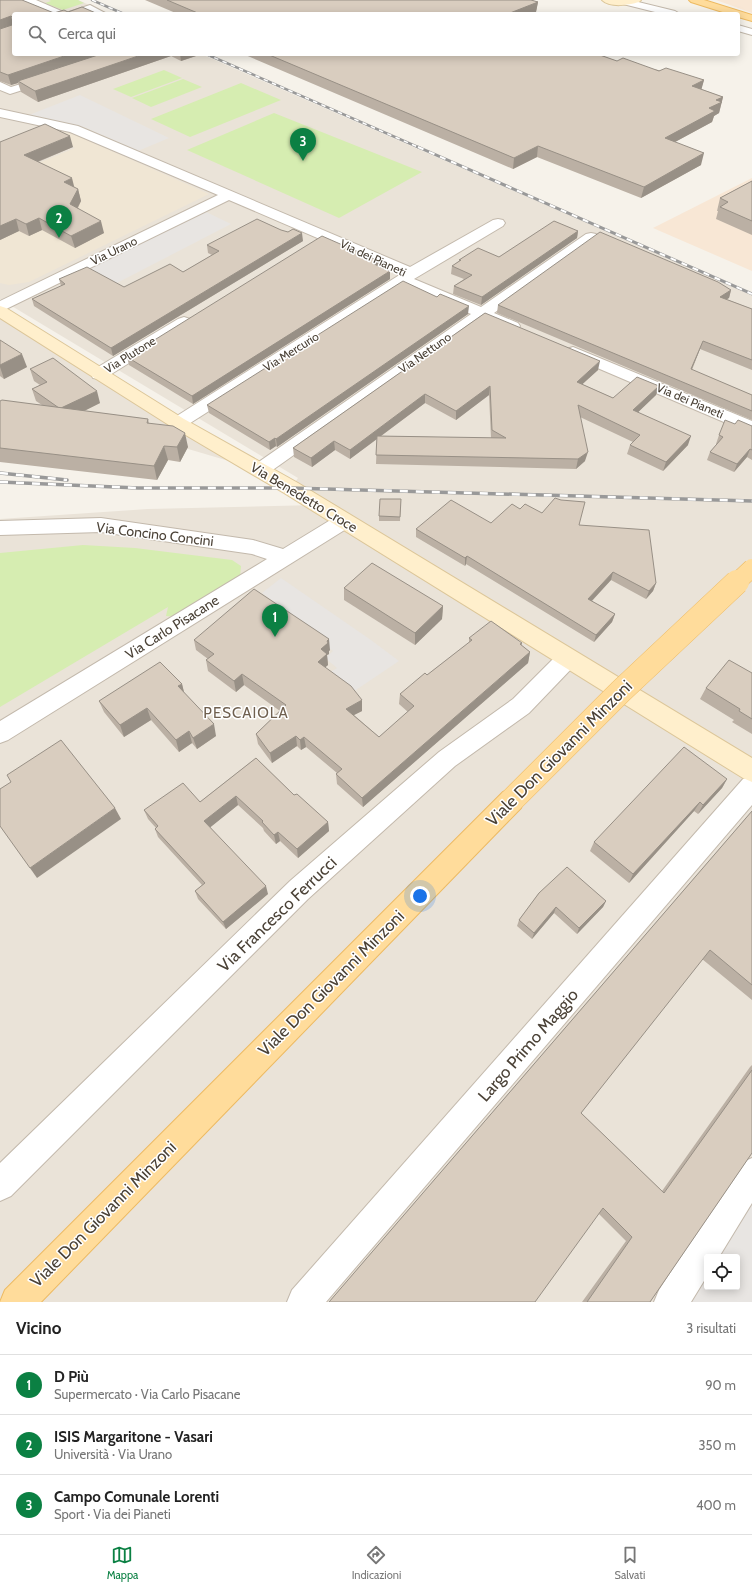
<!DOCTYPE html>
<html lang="it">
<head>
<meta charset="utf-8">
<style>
	:root { --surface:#fff; --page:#f6f6f6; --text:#222; --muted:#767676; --line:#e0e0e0; --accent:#0b8043 }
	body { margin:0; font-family:Cabin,sans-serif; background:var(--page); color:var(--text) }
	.controls { position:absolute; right:12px; bottom:12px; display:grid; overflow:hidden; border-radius:4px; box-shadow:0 2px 10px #0003 }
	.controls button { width:36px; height:36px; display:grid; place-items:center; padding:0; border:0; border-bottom:1px solid var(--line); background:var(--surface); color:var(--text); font:20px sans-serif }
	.you { position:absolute; left:420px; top:896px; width:14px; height:14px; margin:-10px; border:3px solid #fff; border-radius:50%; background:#1a73e8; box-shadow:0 0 0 6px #1a73e833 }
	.badge { display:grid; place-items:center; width:26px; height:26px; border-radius:50%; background:var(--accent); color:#fff; font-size:13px; font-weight:700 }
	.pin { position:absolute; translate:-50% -33px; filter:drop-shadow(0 1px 2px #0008) }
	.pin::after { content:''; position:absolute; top:21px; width:14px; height:12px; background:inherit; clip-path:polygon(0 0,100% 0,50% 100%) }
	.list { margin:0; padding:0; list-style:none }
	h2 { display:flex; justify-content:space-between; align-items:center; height:52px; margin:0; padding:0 16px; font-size:17px }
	h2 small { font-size:13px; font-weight:400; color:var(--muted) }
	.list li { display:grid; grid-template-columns:26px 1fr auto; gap:12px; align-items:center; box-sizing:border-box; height:60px; padding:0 16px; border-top:1px solid var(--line) }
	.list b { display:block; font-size:15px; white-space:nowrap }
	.list p { margin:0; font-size:13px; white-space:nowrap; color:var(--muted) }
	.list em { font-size:13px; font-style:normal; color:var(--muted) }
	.icon { flex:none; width:22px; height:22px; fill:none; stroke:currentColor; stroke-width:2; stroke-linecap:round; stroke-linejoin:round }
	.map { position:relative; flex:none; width:752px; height:1302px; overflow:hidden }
	.search { position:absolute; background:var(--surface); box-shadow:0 2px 10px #0003; left:12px; right:12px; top:12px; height:44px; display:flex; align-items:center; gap:10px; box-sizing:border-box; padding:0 14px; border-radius:4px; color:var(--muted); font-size:15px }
	.sheet { height:232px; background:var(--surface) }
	nav { display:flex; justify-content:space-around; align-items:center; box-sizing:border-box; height:56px; border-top:1px solid var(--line); background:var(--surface); font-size:11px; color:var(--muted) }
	nav a { display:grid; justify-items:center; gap:2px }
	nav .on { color:var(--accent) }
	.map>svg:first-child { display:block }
</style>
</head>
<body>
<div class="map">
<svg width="752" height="1302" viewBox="0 0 752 1302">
	<rect width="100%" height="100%" fill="#f6f2ea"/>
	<!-- residential -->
	<g fill="#eae3d8" fill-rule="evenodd">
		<path d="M0,0H78L110,14H14V54H201L752,295V1302H0V519L148,509L316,505L291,488L298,478L0,299ZM707,1257H737V1287H707Z"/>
		<path d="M0,311L259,470L117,428L0,411Z"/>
	</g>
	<!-- commercial -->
	<g fill="#f8e7d5">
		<path d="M716,0H752V13Z"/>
		<path d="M752,178V271L653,228Z"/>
	</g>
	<!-- education -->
	<path fill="#f0e6d4" d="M56,130L73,134L209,194L29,282L9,285L0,283V179L75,148L50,134Z"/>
	<!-- green -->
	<g fill="#d6edb1">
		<path d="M49,0H78L84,3L63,10L45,3L51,1Z"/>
		<path d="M164,70L182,78L131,97L113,89Z"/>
		<path d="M183,79L202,87L151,107L132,98Z"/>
		<path d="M241,83L281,100L190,137L151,119Z"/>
		<path d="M274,113L422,172L339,218L187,150Z"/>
		<path d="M83,545L135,548L232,560L241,566L240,577L176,617L166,616L168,607L0,707V553Z"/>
	</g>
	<!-- parking -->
	<g fill="#e8e5e2" fill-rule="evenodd">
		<path d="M80,95L169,138L138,151L86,128L29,115Z"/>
		<path d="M200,209L231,224L113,285L82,267Z"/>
		<path d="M281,578L371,640L399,661L350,694L326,675L337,668L325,658L333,651L271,610L277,604L262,593Z"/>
		<path d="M752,1176V1302H671ZM707,1257H737V1287H707Z"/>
	</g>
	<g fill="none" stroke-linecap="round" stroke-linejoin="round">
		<defs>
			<g id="street">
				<path d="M23,0H36L66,13L90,5L107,14H94L89,11C64,19 48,12 25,2Z"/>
				<path d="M623,0H630L675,11L680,14H663L623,4L621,2Z"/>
				<path d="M738,25L752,29V35L738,31Z"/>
				<path d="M47,76L53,79L51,81L10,94L0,90V82L11,87Z"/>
				<path d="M0,109L78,126L410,267L493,220L498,219L503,220L505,223L503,226L414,279L481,307L586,234L591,233L596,234L598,237L596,240L494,313L518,323L520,326L518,329C506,332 494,324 484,320L267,474L260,476L253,474L251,470L253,466L471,314L405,286L184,427L178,429L172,427L169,423L172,419L401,274L229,200L0,312V301L218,195L70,132L0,117Z"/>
				<path d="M184,317L190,319L192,322L190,325L105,378L99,379L93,378L91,374L93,370L178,319Z"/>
				<path d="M573,347L752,421V434L567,355L565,352L567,349Z"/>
				<path d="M344,514L351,516L354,521L351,526L8,740L0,743V721L267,559L252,554L101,532L0,535V521L101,518L253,540L283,549L337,516Z"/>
				<path d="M567,650L575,653L578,659L575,665L529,713L455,766L308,899L11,1196L0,1201V1163L290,881L439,752L513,699L559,653Z"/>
				<path d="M752,776V805L326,1302H287L292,1290L743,779Z"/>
				<path d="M752,1158V1203L719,1257H707V1276L691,1302H654L659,1290L741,1163Z"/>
			</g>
			<g id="secondary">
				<path d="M602,0H641L639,2C629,5 610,8 602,0Z"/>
				<path d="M0,306L6,308L184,419L298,483L752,758V782L743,778L284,493L172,427L0,318Z"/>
			</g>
			<g id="primary">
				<path d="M689,0H704L752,15V21L738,17V14H729L691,2Z"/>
				<path d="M512,789L521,792L524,800L521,808L41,1302H0L5,1290L503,792Z"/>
			</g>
		</defs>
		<!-- street casing -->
		<use href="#street" stroke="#c3b9ac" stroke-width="2"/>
		<!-- secondary casing -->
		<use href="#secondary" stroke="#dcc699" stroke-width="2"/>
		<!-- primary casing -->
		<use href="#primary" stroke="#edba62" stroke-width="2"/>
		<!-- street -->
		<use href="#street" fill="#fff" fill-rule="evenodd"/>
		<!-- secondary -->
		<use href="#secondary" fill="#ffefcc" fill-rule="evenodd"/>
		<!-- primary -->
		<use href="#primary" fill="#ffdc9b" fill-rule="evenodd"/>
		<defs>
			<g id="rail-far2">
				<path d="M92,0L124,14"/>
				<path d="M206,54L420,148"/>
			</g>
			<path id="rail-far1" d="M418,147L752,294"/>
			<g id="rail">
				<path d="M0,473L67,480"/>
				<path d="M0,482L138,488H291L752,501"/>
			</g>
		</defs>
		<!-- rail-far2 casing -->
		<use href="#rail-far2" stroke="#999" stroke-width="2.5"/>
		<!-- rail-far1 casing -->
		<use href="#rail-far1" stroke="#999" stroke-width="3"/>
		<!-- rail casing -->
		<use href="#rail" stroke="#999" stroke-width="3.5"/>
		<!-- rail-far2 -->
		<use href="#rail-far2" stroke="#fff" stroke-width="1.5" stroke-dasharray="4.5" stroke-linecap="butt"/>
		<!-- rail-far1 -->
		<use href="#rail-far1" stroke="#fff" stroke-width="2" stroke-dasharray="6" stroke-linecap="butt"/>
		<!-- rail -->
		<use href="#rail" stroke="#fff" stroke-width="2.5" stroke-dasharray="8" stroke-linecap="butt"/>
		<defs>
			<path id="primary-bridge-far1" d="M736,583L752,568"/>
			<path id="primary-bridge" d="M512,800L621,691L737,582"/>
		</defs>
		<!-- primary-bridge-far1 casing -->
		<use href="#primary-bridge-far1" stroke="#edba62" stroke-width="19" stroke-linecap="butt"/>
		<!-- primary-bridge casing -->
		<use href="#primary-bridge" stroke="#edba62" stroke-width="25" stroke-linecap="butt"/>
		<!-- primary-bridge-far1 -->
		<use href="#primary-bridge-far1" stroke="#ffdc9b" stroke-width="18"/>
		<!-- primary-bridge -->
		<use href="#primary-bridge" stroke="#ffdc9b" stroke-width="24"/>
	</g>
	<!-- wall -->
	<g fill="#bbb0a4" fill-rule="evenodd">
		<path d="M0,0H22L14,54H202L181,61L171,56L38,102L21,92L18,83L11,85L0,81Z"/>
		<path d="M145,0H531L538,2L536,12L532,14H178Z"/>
		<path d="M243,54H597L617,61L704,80L701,89L723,97L719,113L714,116L712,122L675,142L701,165L641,198L537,157L513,169Z"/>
		<path d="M0,142L73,147L38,162L75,188L78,189L81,201L78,208L104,233L75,248L42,230L29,236L19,231L0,240Z"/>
		<path d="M752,181V235L716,219L718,211H717L720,198Z"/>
		<path d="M578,231L577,238L481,305L453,294L454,286L464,279L451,274L452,266L459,261V260L499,257Z"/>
		<path d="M303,241L113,356L34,306L32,299L61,286L59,279L124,287L183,272L212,255L208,253L207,245Z"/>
		<path d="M379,261V266L390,279L193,404L129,365L127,357Z"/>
		<path d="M731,290L729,298L726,299L752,309V370L700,349L692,370L752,395V420L497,313L498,305Z"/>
		<path d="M437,297L468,314L277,447L276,446L270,450L209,413L207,405Z"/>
		<path d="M485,313L598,370L582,384L613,398L659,386L656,395L638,412L688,445L663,471L627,454L630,445L633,442L580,417L585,461L576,469L376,464L377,439L350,459L335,450L312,467L294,457L293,448ZM489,395L491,438L381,436L425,403L456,420Z"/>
		<path d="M0,340L27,367L4,379L0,376Z"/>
		<path d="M30,369L100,403L84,411L148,419L149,423L188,447L180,462L168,460L157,480L0,462V401L42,405L36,401L32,389L40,385L34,381Z"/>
		<path d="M735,424L752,426V460L747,457L734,472L707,460L710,452L717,444H716L719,435Z"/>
		<path d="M401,499L400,521H379V516Z"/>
		<path d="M520,509L542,513L579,525L656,583L653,591L646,599L611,580L592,601L615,614L612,622L594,642L466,564L465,566L416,537V529L491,523Z"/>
		<path d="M344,588L443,606L442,619L415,645L344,600Z"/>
		<path d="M469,638L522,643V646L530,652L528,663L363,807L337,784L336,774L337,773L306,747L301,750L297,746L272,763L258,744L256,734L280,711L244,685L236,692L208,671L206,660L208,659L196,650L194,640L330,650L329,651V654L327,655L328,665L325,667L362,711L354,715L379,737L408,712L399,704L400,694L427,675L469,643Z"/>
		<path d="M752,673V734L732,722L734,720L700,699L706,688Z"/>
		<path d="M182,684L184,693L216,736L197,749L192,743L179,752L151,720L124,737L104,712L99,701Z"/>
		<path d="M256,758L294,795L328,822L329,831L298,858L280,841L276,844L264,831L263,828L238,805L210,827L268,894L226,929L198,899L195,891L202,885L158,837L155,829L156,828L148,819L144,810L200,802Z"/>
		<path d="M727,779L722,788L698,814L694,811L629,883L590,851L594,842Z"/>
		<path d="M752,811V1000L702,959L581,1113L662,1191L750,1067L752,1065V1153L650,1302H582L626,1241L599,1214L329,1302Z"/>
		<path d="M539,893L606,901L603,907L577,934L554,913L532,939L517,926L519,920Z"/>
	</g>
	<!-- shaded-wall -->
	<g fill="#989086">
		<path d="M538,2L536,12L532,14H509L510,13Z"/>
		<path d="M11,16L14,27L0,31V20Z"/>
		<path d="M70,54H104L18,81V83L11,85L8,75Z"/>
		<path d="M144,54H171V56L38,102L35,91Z"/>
		<path d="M180,54H202L181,61Z"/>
		<path d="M704,80L701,91L692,86Z"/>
		<path d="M723,97L719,113L714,116L712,122L662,149L665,138L709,108L716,100Z"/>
		<path d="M70,136L73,147L27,166L24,155Z"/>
		<path d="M538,146L537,157L513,169L514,158Z"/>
		<path d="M704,153L701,165L641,198L644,187Z"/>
		<path d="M72,178L75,190L64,182Z"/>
		<path d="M78,189L81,201L73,216L70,204Z"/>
		<path d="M39,218L42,230L29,236L26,224Z"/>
		<path d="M16,219L19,231L0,240V226Z"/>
		<path d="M101,221L104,233L75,248L71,236Z"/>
		<path d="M578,231L577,238L481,305L482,297Z"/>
		<path d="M302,233L303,241L113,356L111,348Z"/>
		<path d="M379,261V269L374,264Z"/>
		<path d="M390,271V279L193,404L192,396Z"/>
		<path d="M731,290L729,298L717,305L720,297Z"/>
		<path d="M469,306L468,314L277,447L276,439Z"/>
		<path d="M703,341L700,349L688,378L691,369Z"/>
		<path d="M22,354L27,367L4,379L0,367V365Z"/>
		<path d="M600,361L598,370L575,391L577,382Z"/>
		<path d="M490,386L489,395L456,420V411Z"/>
		<path d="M659,386L656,395L631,419L633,410Z"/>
		<path d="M97,391L100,403L64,421L60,408Z"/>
		<path d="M425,394V403L350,459V450Z"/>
		<path d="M185,433L188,447L180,462L177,447Z"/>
		<path d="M691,436L688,445L663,471L666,462Z"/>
		<path d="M275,438L276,446L270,450L269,442Z"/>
		<path d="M334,441L335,450L312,467L311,458Z"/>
		<path d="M164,446L168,460L157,480L154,466Z"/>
		<path d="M750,449L747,457L734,472L737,464Z"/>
		<path d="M588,452L585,461L576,469L578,459Z"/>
		<path d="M467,556L466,564L465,566V558Z"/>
		<path d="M613,572L611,580L586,607L588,599Z"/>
		<path d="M656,583L653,591L646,599L649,591Z"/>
		<path d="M443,606L442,619L415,645V633Z"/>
		<path d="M615,614L612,622L594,642L596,635Z"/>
		<path d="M329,639L330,650L329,651V654L327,655L328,665L319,673L318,662L321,649L327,641Z"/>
		<path d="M530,652L528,663L363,807L362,798Z"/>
		<path d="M242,674L244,685L236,692L234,681Z"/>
		<path d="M182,684L185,696L178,686Z"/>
		<path d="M362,700V711L346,719V709Z"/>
		<path d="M147,708L151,720L124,737L120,725Z"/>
		<path d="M214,724L216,736L197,749L193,738Z"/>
		<path d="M189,731L192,743L179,752L176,740Z"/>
		<path d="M296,736L297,746L272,763L270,753Z"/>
		<path d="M304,737L306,747L301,750L300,740Z"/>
		<path d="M727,779L722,788L698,814L703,805Z"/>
		<path d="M236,796L238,805L207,830L204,821Z"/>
		<path d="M700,802L694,811L629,883L633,874Z"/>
		<path d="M115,808L121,819L37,878L30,868Z"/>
		<path d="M328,822L329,831L298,858L297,849Z"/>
		<path d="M278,832L280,841L276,844L274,835Z"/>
		<path d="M266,886L268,894L226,929L223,922Z"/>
		<path d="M606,901L603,907L577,934L579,928Z"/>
		<path d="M556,907L554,913L532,939L534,933Z"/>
	</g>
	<!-- building -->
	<g fill="#d9cdbf" stroke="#989086">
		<path d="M0,0H22L54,13L64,10L68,12L82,7L98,14H14V54H70L8,75L0,72V29L12,25L13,18L11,16L0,20Z"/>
		<path d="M167,0H531L538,2L510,13L513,14H200Z"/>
		<path d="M101,54H144L35,91L18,81Z"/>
		<path d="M267,54H597L617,61L623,58L659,71L666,68L704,80L692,86L723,97L716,100L722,102L709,108L715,111L665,138L704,153L644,187L538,146L514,158Z"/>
		<path d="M45,124L70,136L24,155L72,178L64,182L78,189L70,204L101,221L71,236L39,218L26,224L16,219L0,226V142Z"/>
		<path d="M752,181V221L720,207L728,202L720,198Z"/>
		<path d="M257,219L281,230L288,232L293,229L302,233L111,348L32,299L65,284L59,279L87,267L124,287L170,264L183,272L219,251L207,245Z"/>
		<path d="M554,221L578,231L482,297L454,286L472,275L452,266L461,260H459L478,248L499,257Z"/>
		<path d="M600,232L718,282L731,290L720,297L752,309V360L703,341L691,369L752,395V411L498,305Z"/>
		<path d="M322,236L379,261L374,264L390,271L192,396L127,357Z"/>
		<path d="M403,281L437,297L440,294L469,306L276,439L275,438L269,442L207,405Z"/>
		<path d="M485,313L600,361L577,382L613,398L637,377L659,386L633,410L691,436L666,462L630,445L640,435L578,405L588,452L578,459L376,455L377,436L506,438L492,430L490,386L456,411L425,394L350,450L334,441L311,458L293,448Z"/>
		<path d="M0,340L22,354L0,365Z"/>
		<path d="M53,358L97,391L61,408H59L32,389L47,382L30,369Z"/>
		<path d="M2,400L148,419L147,423L173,426L185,433L177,447L164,446L154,466L0,448V401Z"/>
		<path d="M725,420L735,424L738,420L752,426V450L750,449L737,464L710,452L723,437L719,435Z"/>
		<path d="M555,498L561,500L585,502L579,525L649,530L656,583L649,591L613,572L588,599L615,614L596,635L467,556L465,558L416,529L451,500L491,523L512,504L520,509L525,504L542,513Z"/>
		<path d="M380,499H401L400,517L379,516Z"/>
		<path d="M372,563L443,606L415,633L344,588Z"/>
		<path d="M254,589L329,639L327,641L328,643L321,649L327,654L318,662L351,686L362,700L346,709L379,737L414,706L400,694L425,673L427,675L472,640L469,638L491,621L522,643L520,644L530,652L362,798L336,774L342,769L304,737L300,740L296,736L270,753L256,734L286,705L242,674L234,681L206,660L214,654L194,640Z"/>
		<path d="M729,660L752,673V719L739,711L740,709L706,688Z"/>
		<path d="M160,662L182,684L178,686L214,724L193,738L189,731L176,740L147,708L120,725L99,701Z"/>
		<path d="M61,740L115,808L30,868L0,826V789L11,782L7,775Z"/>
		<path d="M684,747L727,779L703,805L700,802L633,874L594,842Z"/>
		<path d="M256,758L294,795L297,794L328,822L297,849L278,832L274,835L262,822L263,821L236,796L204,821L266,886L223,922L195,891L205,883L155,829L158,826L144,810L183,783L200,802Z"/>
		<path d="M752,811V985L710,950L581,1113L664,1193L752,1070V1153L650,1302H587L632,1237L603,1208L535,1302H329Z"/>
		<path d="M567,867L606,901L579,928L556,907L534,933L519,920L539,893Z"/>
	</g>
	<g text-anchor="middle" stroke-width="3" stroke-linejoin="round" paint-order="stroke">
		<!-- far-street labels -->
		<g font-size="12" fill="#4b4237" stroke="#fff">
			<text transform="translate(114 251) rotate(-26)" y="4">Via Urano</text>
			<text transform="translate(373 258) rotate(25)" y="4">Via dei Pianeti</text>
			<text transform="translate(291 352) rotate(-32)" y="4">Via Mercurio</text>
			<text transform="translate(425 353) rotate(-35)" y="4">Via Nettuno</text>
			<text transform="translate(130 355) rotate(-32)" y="4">Via Plutone</text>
			<text transform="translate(690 401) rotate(23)" y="4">Via dei Pianeti</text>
		</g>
		<!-- street labels -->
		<g font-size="14" fill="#4b4237" stroke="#fff">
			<text transform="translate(304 497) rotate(31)" y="5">Via Benedetto Croce</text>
			<text transform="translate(155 534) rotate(7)" y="5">Via Concino Concini</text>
			<text transform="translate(172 627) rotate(-32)" y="5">Via Carlo Pisacane</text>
		</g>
		<!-- neighbourhood labels -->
		<g font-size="15" letter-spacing="1" fill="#6f5f4e" stroke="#fff">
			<text x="246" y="718">PESCAIOLA</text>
		</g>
		<!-- near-street labels -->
		<g font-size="17" fill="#4b4237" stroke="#fff">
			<text transform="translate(559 753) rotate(-45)" y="6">Viale Don Giovanni Minzoni</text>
			<text transform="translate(277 914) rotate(-44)" y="6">Via Francesco Ferrucci</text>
			<text transform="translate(331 983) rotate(-45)" y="6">Viale Don Giovanni Minzoni</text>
			<text transform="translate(528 1045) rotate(-49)" y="6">Largo Primo Maggio</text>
			<text transform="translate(103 1214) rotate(-45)" y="6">Viale Don Giovanni Minzoni</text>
		</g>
	</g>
</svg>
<div class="controls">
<button><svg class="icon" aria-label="locate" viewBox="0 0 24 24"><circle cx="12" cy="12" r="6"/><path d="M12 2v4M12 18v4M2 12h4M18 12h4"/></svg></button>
</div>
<div class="you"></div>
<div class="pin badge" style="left:275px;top:637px">1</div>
<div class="pin badge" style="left:59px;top:238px">2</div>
<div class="pin badge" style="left:303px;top:161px">3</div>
<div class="search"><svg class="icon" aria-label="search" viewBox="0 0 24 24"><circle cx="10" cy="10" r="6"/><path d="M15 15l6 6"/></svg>Cerca qui</div>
</div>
<section class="sheet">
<h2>Vicino<small>3 risultati</small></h2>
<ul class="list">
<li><span class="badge">1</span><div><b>D Più</b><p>Supermercato · Via Carlo Pisacane</p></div><em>90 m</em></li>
<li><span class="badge">2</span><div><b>ISIS Margaritone - Vasari</b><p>Università · Via Urano</p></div><em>350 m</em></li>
<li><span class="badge">3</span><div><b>Campo Comunale Lorenti</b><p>Sport · Via dei Pianeti</p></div><em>400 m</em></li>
</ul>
</section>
<nav>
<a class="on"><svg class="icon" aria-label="map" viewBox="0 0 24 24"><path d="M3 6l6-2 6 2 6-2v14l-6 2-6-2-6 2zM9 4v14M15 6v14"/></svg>Mappa</a>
<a><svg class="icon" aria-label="directions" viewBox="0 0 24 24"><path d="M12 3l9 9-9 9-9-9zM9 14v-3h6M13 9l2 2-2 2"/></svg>Indicazioni</a>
<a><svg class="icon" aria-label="saved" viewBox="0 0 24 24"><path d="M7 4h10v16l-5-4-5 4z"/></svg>Salvati</a>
</nav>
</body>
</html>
